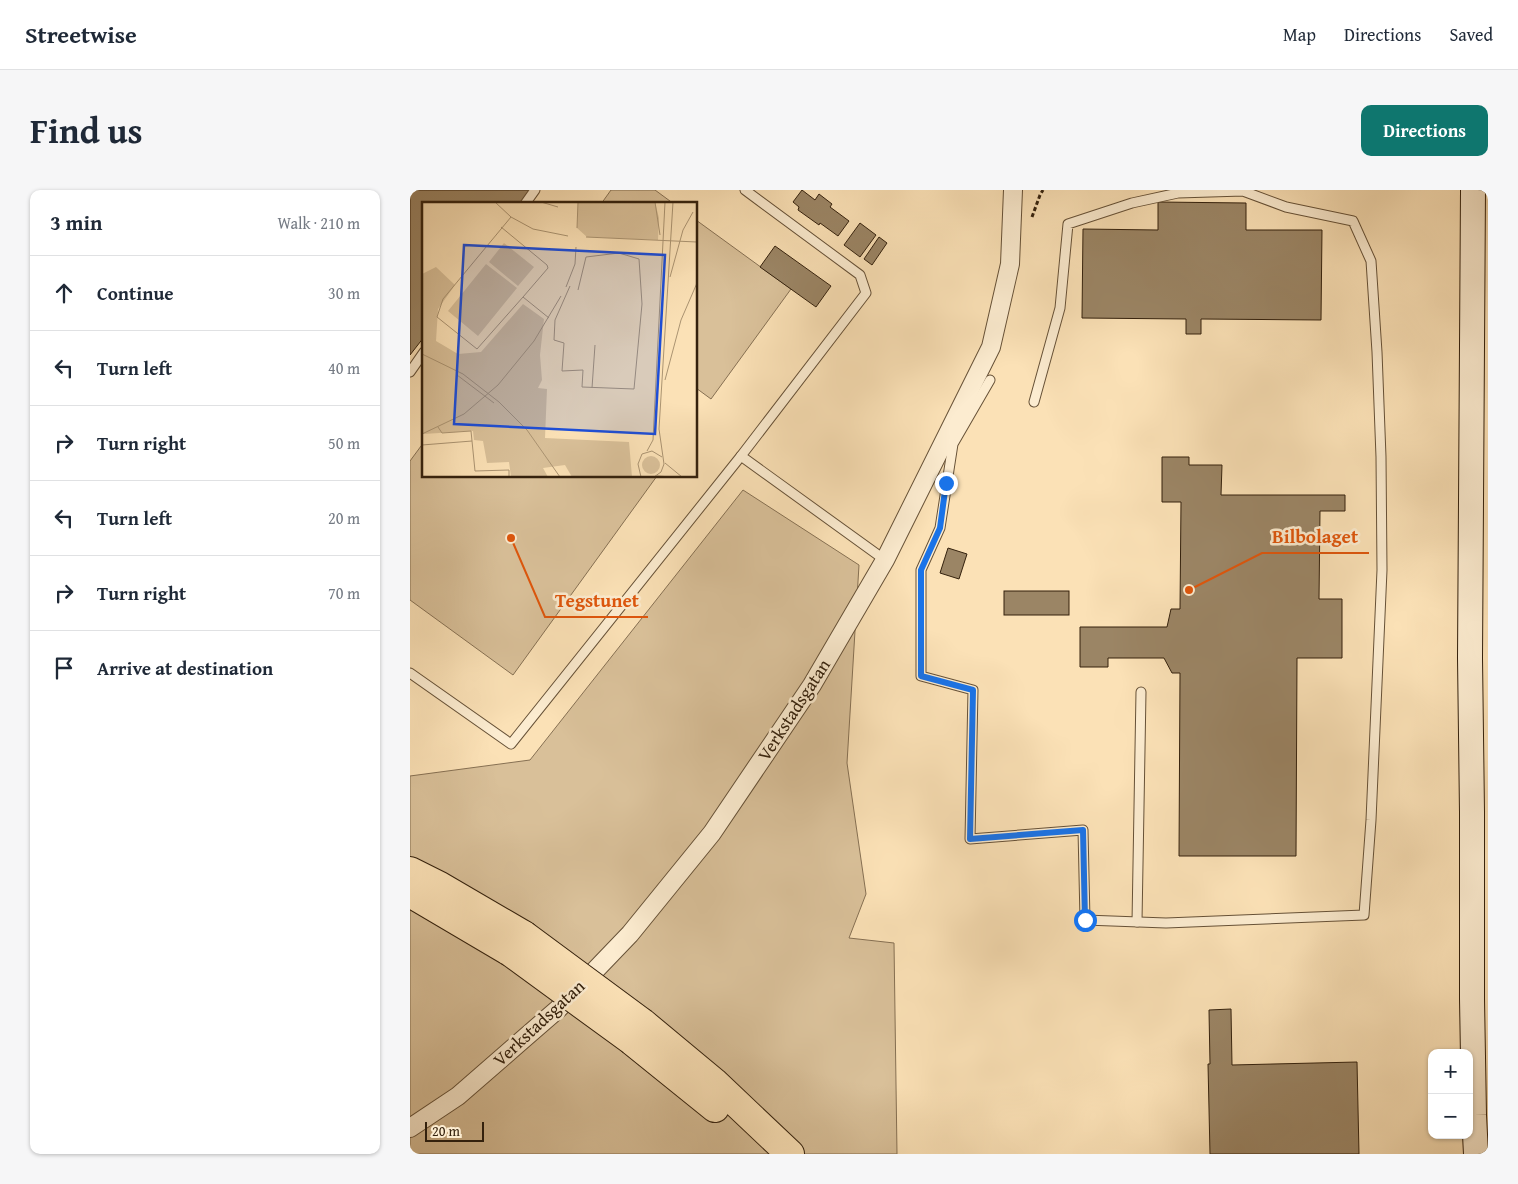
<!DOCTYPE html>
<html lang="en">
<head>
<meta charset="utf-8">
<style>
	:root { --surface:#fff; --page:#f6f6f7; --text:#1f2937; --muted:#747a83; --line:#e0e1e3; --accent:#0f766e }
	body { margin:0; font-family:"Gentium Book Plus",serif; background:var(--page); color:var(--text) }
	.controls { position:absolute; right:15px; bottom:15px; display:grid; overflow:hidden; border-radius:10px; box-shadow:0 1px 4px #0004 }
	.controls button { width:45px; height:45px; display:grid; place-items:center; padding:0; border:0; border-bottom:1px solid var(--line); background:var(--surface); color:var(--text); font:25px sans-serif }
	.scale { position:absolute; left:15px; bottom:12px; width:59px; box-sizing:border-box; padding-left:5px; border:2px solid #34210d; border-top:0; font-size:14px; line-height:18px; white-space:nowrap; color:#34210d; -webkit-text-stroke:4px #fcecd0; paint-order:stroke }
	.stop { position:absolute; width:15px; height:15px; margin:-11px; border:4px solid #1a73e8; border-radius:50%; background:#fff }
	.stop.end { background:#1a73e8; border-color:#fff; box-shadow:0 1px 5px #0008 }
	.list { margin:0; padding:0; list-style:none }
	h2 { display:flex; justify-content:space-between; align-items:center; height:65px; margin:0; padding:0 20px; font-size:21px }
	h2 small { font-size:16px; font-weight:400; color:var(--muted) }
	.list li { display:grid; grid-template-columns:32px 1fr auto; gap:15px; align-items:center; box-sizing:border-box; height:75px; padding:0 20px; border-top:1px solid var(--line) }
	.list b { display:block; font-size:19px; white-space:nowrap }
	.list em { font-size:16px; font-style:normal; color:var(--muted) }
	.icon { flex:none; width:28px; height:28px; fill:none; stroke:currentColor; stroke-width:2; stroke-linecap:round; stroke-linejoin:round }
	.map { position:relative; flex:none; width:1078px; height:964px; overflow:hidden; border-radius:10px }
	header { display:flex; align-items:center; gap:30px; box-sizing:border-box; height:70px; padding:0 25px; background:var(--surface); border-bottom:1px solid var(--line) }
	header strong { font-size:24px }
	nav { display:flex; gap:28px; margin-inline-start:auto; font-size:18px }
	.intro { display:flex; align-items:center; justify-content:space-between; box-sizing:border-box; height:120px; padding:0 30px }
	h1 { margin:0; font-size:35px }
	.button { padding:12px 22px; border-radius:10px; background:var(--accent); color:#fff; font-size:18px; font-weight:700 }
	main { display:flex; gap:30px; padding:0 30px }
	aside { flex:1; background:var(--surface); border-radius:10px; box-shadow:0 1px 4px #0004 }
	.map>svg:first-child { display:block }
</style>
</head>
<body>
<header>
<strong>Streetwise</strong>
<nav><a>Map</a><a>Directions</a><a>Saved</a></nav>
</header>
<div class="intro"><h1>Find us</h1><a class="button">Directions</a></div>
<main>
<aside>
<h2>3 min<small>Walk · 210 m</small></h2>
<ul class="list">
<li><svg class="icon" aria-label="ahead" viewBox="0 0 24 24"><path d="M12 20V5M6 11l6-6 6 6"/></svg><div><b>Continue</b></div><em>30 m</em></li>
<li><svg class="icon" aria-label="left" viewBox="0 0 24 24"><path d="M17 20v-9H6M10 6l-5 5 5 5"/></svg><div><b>Turn left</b></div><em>40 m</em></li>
<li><svg class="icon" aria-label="right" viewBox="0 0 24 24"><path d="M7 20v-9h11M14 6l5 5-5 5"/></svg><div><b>Turn right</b></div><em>50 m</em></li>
<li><svg class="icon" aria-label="left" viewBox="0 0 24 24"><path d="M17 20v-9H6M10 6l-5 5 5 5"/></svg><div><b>Turn left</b></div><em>20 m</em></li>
<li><svg class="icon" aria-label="right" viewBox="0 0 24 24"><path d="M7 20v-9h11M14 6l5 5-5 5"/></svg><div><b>Turn right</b></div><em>70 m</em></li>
<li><svg class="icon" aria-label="arrive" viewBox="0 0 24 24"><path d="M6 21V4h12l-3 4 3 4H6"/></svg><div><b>Arrive at destination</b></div></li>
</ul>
</aside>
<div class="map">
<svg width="1078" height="964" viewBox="0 0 1078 964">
	<rect width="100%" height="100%" fill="#fbe1b6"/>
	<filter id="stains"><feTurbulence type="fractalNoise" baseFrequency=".004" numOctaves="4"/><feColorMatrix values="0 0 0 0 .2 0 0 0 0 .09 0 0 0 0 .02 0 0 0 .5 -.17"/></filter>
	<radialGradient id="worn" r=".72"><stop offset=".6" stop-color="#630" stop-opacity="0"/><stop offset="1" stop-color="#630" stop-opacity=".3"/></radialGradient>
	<!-- green -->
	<g fill="#d9c099" stroke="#867053">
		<path d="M201,0H245L264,14H191Z"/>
		<path d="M286,30L381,99L301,209L286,198Z"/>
		<path d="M14,252V286H247L103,485L0,410V271Z"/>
		<path d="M333,300L449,375L437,573L456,704L439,748L484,753L487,964H0V586L120,570Z"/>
	</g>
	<!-- building -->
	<g fill="#9b8565" stroke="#34210d">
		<path d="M0,0H122L111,14H14V147L0,165Z"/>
		<path d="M392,0L405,10L409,4L422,14L420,17L439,31L428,46L410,33L409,35L388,20L389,17L383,12Z"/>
		<path d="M748,12L836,13V40H912L911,130L791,129V144H776V129L672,128L673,39L748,40Z"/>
		<path d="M450,33L466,45L450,67L434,55Z"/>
		<path d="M469,47L477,53L462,75L454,69Z"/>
		<path d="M365,56L421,96L406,117L350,77Z"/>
		<path d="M752,267H779V275H812L811,305H935V321H910L909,409H932V468H887L886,666H769L770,483H762L754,468H698V477H670V437H757L761,419H770L771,312H752Z"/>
		<path d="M538,358L557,364L549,389L530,383Z"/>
		<rect x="594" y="401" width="65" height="24"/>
		<path d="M821,819L822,875L947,872L949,964H800L798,874H800L799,820Z"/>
	</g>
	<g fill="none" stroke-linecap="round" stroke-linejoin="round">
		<defs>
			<g id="service">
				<path d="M335,0L450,85L456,103L331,266L475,370"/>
				<path d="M115,14L125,0"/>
				<path d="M0,182L14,162"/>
				<path d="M580,190L543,254L530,338L511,380V486L563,500L560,649L673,640L675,730L756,733L954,725L961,630L972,380L971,267L967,162L961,71L943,31L876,17L833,1L768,3L722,13L658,34L650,118L624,212"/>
				<path d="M0,483L101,554L331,266"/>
				<path d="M727,732L731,502"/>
			</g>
			<path id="minor" d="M0,938L48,906L110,852L148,819L220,744L302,643L402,495L475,370L581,157L600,74L603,0"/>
			<path id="secondary" d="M1063,0L1060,468L1062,622V809L1064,925L1066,964"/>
			<g id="trunk">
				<path d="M0,681L30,696L114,745"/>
				<path d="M0,703L100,762"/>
				<path d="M233,833L304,892L380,964"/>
				<path d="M222,851L305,918"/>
			</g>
		</defs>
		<!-- service casing -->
		<use href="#service" stroke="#665137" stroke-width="11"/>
		<!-- minor casing -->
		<use href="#minor" stroke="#665137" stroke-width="20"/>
		<!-- secondary casing -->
		<use href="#secondary" stroke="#34210d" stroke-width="26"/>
		<!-- trunk casing -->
		<use href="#trunk" stroke="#34210d" stroke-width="30"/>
		<!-- path -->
		<path stroke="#34210d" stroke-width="3" stroke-dasharray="4 2.5" stroke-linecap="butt" d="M622,27L630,5L633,0"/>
		<!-- service -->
		<use href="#service" stroke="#fcecd0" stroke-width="9"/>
		<!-- minor -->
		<use href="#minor" stroke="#fcecd0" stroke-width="18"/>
		<!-- secondary -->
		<use href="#secondary" stroke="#fcecd0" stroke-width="24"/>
		<!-- trunk -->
		<use href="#trunk" stroke="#fbe1b6" stroke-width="28"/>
		<defs>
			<g id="trunk-bridge">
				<path d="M114,745L233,833"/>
				<path d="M100,762L222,851"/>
			</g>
		</defs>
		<!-- trunk-bridge casing -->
		<use href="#trunk-bridge" stroke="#34210d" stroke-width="30" stroke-linecap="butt"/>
		<!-- trunk-bridge -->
		<use href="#trunk-bridge" stroke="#fbe1b6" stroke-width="28"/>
	</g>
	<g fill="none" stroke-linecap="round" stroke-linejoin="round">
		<!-- route -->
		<path stroke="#1a73e8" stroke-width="6" d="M536,293L530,338L511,380V486L563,500L560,649L673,640L675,730"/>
	</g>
	<g text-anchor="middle" stroke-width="5" stroke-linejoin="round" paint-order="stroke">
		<!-- street labels -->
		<g font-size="18" fill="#34210d" stroke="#fcecd0">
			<text transform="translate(384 520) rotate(-57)" y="6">Verkstadsgatan</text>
			<text transform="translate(129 833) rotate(-43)" y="6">Verkstadsgatan</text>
		</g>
	</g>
	<!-- overview -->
	<g transform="translate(12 12)">
		<rect width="275" height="275" fill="#fbe1b6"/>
		<path d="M156,0H233L237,16L236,38L165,35L155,26ZM82,41L112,65L96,84L67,60ZM64,62L95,86L56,134L26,109ZM14,65L33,83L16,107L14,139L36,152L59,150L101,102L122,117L118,153L120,178L116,186L125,187L123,236L207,240L210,275H150L143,263L121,266L126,275H89L87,260L65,261L61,239L52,238L51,229L1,232L0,72ZM220 263a9 9 0 1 1 18 0a9 9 0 1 1-18 0Z" fill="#d9c099"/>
		<path fill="none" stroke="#ab9472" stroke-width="1" d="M73,0L89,15L111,27L146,34M119,0L136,5M233,0L238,33M89,15L21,97L15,115L55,147L101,95M79,25L125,63L126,66L101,95L127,116M155,26L156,0M164,35L275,40M248,75L261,28L271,10M148,84L133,118L132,138L142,141L140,169L161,168L160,185L212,187L220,102L217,57L197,51L164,55L156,88M144,85L153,62L154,45M0,152L41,172L77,200L105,228L138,275M35,173L72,201M243,178L259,118L275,81M170,186L173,143M0,232L42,212L76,183L112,139L139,94M50,239L53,269L87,268V275M0,243L50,239L49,229L20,231L16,225M225,249L231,238L243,0M243,261L260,275M235,274L250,275M219,275L216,262L220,252L230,249L240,255M232,275L239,270L242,262L237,227L251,0"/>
		<path fill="#1d4ed8" fill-opacity="0.15" stroke="#1d4ed8" stroke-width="2.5" d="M42,43L243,53L233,232L32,222Z"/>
		<rect width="275" height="275" fill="none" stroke="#34210d" stroke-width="2.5"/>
	</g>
	<!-- callouts -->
	<path fill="none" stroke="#df560c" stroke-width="2" d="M779 400L852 363H959M101 348L135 427H238"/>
	<g fill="#df560c" stroke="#fcecd0" stroke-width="2">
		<circle cx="779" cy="400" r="5"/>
		<circle cx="101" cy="348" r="5"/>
	</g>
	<g font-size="19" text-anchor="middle" font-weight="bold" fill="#df560c" stroke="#fcecd0" stroke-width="5" stroke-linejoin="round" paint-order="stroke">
		<text x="905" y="353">Bilbolaget</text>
		<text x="187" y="417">Tegstunet</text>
	</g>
	<rect width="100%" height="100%" filter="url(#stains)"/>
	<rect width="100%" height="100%" fill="url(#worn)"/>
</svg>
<div class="controls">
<button>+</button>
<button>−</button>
</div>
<div class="scale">20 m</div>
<div class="stop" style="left:675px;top:730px"></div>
<div class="stop end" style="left:536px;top:293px"></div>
</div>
</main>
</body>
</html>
